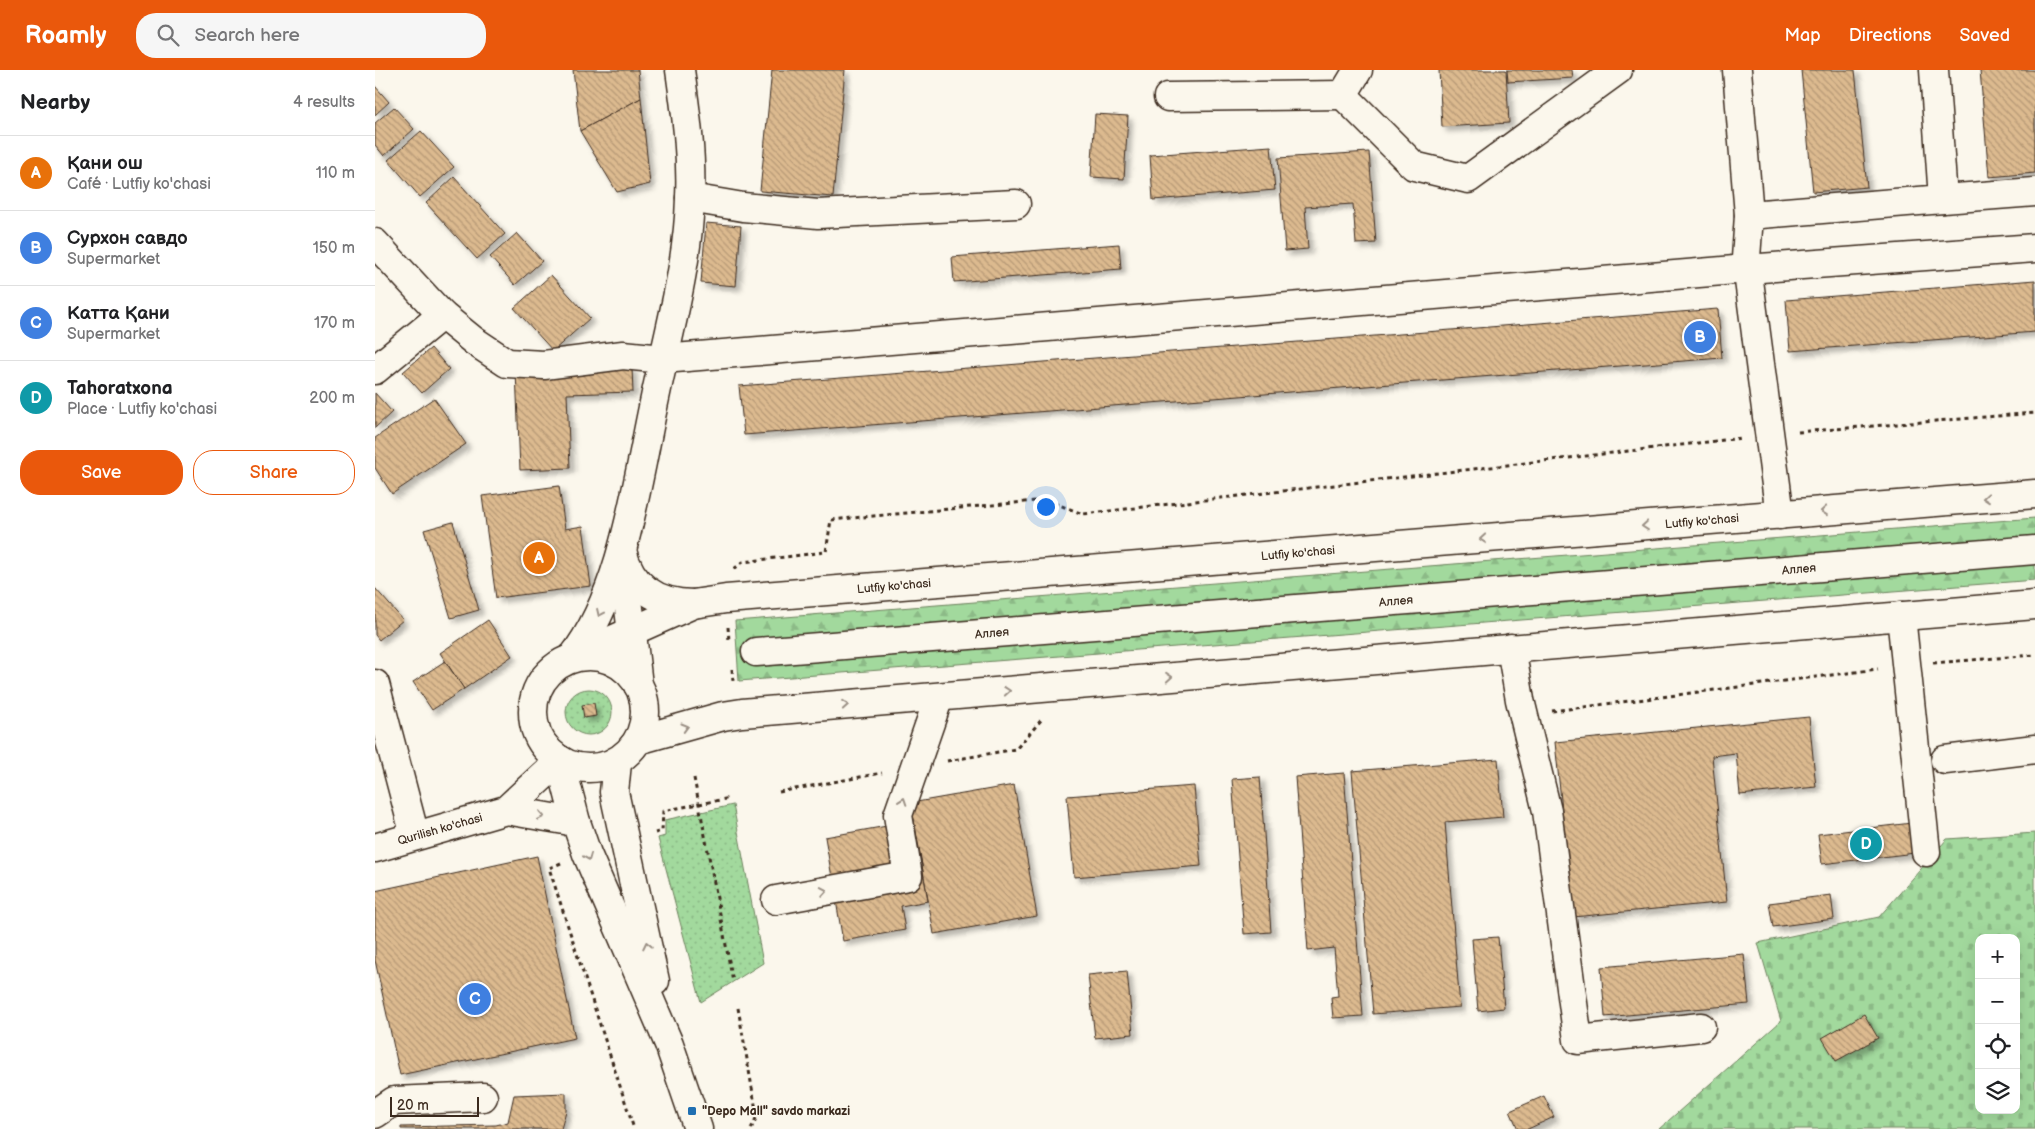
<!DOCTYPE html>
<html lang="en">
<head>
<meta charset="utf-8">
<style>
	:root { --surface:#fff; --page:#f6f6f6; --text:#202124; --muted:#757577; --line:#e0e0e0; --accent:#ea580c }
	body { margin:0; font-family:"Balsamiq Sans",sans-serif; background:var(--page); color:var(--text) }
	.controls { position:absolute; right:15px; bottom:15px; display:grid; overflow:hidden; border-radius:10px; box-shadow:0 5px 20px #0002 }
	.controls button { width:45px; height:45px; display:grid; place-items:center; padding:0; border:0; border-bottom:1px solid var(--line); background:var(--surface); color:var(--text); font:25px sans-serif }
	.scale { position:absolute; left:15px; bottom:12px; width:89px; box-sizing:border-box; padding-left:5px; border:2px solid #3b2a1e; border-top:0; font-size:14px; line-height:18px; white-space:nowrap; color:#3b2a1e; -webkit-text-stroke:4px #fbf7ec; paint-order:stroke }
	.you { position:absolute; left:670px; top:436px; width:18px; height:18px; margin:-12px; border:4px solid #fff; border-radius:50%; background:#1a73e8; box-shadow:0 0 0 8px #1a73e833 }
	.badge { display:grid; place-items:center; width:32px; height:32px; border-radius:50%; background:var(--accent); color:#fff; font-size:16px; font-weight:700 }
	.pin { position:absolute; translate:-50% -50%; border:2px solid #fff; box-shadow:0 1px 5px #0006 }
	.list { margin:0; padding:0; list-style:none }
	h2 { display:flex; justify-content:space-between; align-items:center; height:65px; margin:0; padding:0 20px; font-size:21px }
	h2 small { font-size:16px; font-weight:400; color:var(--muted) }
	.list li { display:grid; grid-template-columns:32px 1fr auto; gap:15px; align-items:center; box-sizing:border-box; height:75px; padding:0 20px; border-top:1px solid var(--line) }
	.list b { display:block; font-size:19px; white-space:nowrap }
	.list p { margin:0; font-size:16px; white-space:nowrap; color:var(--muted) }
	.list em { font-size:16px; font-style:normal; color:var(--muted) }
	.actions { display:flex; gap:10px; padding:15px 20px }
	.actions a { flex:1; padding:11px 0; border:1px solid var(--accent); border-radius:20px; text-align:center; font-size:18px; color:var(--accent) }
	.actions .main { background:var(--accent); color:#fff }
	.icon { flex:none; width:28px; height:28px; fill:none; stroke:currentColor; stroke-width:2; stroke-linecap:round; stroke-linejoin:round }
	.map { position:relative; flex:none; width:1660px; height:1059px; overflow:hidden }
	header { display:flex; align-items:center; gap:30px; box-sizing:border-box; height:70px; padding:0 25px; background:var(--accent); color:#fff }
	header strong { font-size:24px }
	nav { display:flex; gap:28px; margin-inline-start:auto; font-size:18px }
	.search { width:350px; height:45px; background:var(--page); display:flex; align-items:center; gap:12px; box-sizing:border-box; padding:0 18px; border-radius:20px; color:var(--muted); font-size:19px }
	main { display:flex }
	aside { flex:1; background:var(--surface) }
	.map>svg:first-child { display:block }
</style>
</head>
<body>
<header>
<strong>Roamly</strong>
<div class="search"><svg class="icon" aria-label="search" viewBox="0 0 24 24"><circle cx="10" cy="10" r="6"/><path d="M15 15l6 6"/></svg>Search here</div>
<nav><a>Map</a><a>Directions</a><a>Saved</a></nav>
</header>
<main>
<aside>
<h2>Nearby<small>4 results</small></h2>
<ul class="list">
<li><span class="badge" style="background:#e8710a">A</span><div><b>Қани ош</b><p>Café · Lutfiy ko'chasi</p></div><em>110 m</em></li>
<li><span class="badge" style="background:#3f7fe0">B</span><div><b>Сурхон савдо</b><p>Supermarket</p></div><em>150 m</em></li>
<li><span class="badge" style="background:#3f7fe0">C</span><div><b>Катта Қани</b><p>Supermarket</p></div><em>170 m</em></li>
<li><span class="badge" style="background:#0f9aa8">D</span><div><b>Tahoratxona</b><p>Place · Lutfiy ko'chasi</p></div><em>200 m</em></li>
</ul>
<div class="actions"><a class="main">Save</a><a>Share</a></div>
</aside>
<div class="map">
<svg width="1660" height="1059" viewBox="0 0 1660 1059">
	<defs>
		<pattern id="grass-dots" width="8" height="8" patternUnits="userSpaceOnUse" patternTransform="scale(1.25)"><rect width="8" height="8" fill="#a2d99d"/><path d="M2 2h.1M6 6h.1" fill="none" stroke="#8cba87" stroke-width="1.8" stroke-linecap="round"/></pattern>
		<pattern id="forest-firs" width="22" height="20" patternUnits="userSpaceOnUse" patternTransform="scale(1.25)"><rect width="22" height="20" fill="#a2d99d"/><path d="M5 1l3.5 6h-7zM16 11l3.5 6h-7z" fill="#8cba87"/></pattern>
		<pattern id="cemetery-stones" width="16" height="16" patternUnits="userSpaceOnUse" patternTransform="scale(1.25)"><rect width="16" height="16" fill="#a2d99d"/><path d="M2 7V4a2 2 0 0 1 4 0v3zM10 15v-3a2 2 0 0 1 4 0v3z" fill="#8cba87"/></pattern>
		<pattern id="building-back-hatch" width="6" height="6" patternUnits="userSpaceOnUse" patternTransform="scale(1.25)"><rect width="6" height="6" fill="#dcba8f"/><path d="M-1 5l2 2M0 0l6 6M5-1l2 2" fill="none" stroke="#b49774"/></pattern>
		<filter id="shadow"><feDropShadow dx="4.5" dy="4.5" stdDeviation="2.5" flood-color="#0004"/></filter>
	</defs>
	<rect width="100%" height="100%" fill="#fbf7ec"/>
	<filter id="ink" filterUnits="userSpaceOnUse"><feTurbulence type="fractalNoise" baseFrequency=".02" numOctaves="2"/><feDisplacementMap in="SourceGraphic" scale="10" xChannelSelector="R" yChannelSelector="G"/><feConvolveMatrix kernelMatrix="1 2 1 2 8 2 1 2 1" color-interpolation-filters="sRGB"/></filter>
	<g filter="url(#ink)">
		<!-- grass -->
		<g fill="url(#grass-dots)" stroke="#6e825e">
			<circle cx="214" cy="642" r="23"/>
			<path d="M358,735L388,893L326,932L283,768L290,766V750Z"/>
		</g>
		<!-- forest -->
		<path fill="url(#forest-firs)" stroke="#6e825e" d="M1660,448V510L364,611L360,551Z"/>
		<!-- cemetery -->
		<path fill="url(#cemetery-stones)" stroke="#6e825e" fill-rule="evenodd" d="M1660,763V1059H1284L1406,951L1383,873L1504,847L1572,769ZM1604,868H1641V1040H1604Z"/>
		<!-- building -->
		<g fill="url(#building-back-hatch)" stroke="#3b2a1e" filter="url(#shadow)">
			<path d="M198,0H263L266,28L205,61Z"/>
			<path d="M397,0H470L458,127L385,121Z"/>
			<path d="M1064,0H1131L1134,53L1067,57Z"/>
			<path d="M1132,0H1197L1198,8L1133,12Z"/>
			<path d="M1426,0H1480L1492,117L1438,122Z"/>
			<path d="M1605,0H1660V103L1614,107Z"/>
			<path d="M0,16L14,32L0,45Z"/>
			<path d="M266,28L275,114L242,122L205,61Z"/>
			<path d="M19,37L39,59L9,86L0,75V53Z"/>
			<path d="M720,44L753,46L749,109L716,107Z"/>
			<path d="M46,61L79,97L45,127L13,90Z"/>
			<path d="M896,76L900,120L778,130L775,85Z"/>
			<path d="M994,82L1001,173L981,174L978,134L930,137L933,179L910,181L903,88Z"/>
			<path d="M79,107L130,164L102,189L51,133Z"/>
			<path d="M331,153L366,156L361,216L326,213Z"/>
			<path d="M142,163L167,191L140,215L115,187Z"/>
			<path d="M744,174L746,199L579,212L577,187Z"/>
			<path d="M176,205L215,248L178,281L139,238Z"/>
			<path d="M1660,210V262L1415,281L1411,230Z"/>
			<path d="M1343,239L1347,288L369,365L364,316Z"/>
			<path d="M56,278L74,299L47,323L28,302Z"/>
			<path d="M257,298L258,322L192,324L195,398L145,400L141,301Z"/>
			<path d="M0,323L17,342L0,358Z"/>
			<path d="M59,328L91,374L17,424L0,398V368Z"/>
			<path d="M184,416L190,459L208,456L216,516L121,528L107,426Z"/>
			<path d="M78,452L104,540L76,548L49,460Z"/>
			<path d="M0,518L28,550L4,570L0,565Z"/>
			<path d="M113,550L137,586L89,619L65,583Z"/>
			<path d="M70,591L89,619L57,640L38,612Z"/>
			<path d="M219,633L221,646L209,648L207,635Z"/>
			<path d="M1434,647L1441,717L1365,725L1361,683L1337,686L1352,832L1198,847L1180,672Z"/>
			<path d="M1123,689L1128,747L1070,752L1085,937L998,944L977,701Z"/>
			<path d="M969,703L988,946L958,948L956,927L963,926L959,878L933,881L920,707Z"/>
			<path d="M885,707L896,862L869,864L857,709Z"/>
			<path d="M639,715L662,846L559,864L536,733Z"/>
			<path d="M819,716L826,796L699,807L692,726Z"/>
			<path d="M1537,753L1540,783L1447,794L1443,764Z"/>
			<path d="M512,756L517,783L544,778L553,831L526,836L530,860L468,871L450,767Z"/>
			<path d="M162,786L200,968L25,1005L0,890V821Z"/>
			<path d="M1456,825L1459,849L1398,857L1394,833Z"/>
			<path d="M1123,867L1129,938L1103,941L1097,869Z"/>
			<path d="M1369,884L1374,934L1230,947L1226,897Z"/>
			<path d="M752,901L758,964L720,968L713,905Z"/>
			<path d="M1489,944L1503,968L1461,991L1447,968Z"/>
			<path d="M191,1023V1041L186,1059H26V1057L121,1055L133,1052L139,1025Z"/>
			<path d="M1169,1026L1179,1047L1153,1059H1143L1135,1041Z"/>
		</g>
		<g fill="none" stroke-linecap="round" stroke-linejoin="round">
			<defs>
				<g id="minor">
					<path d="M983,0L968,25L1039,96L1093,109L1243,0"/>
					<path d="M1362,0L1374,145L1371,188L1405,445"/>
					<path d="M793,27L968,25"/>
					<path d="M315,128L368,137L443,144L641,134"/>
					<path d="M1568,129L1660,122"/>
					<path d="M1374,145L1568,129L1559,0"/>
					<path d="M0,173L67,245L99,271L132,293L169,295L248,285L288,289L1372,199L1660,178"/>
					<path d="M0,300L67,245"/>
					<path d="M248,487L263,615"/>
					<path d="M1526,546L1551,782"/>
					<path d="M1136,578L1145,630L1172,741L1203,970L1326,957"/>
					<path d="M381,582L1660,480"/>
					<path d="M197,588C249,522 262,410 280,328C294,261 313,196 315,128C317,84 311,43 305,0"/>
					<path d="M0,614L40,766"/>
					<path d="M1570,690L1660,679"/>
					<path d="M131,740L201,752"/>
					<path d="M0,778L131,740L185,690"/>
					<path d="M401,830L533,806L523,745L564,627"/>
					<path d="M0,1044L19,1031L108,1027"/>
				</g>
				<g id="major">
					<path d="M247,481C256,517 282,534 318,534"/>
					<circle cx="214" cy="642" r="56"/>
					<path d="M197,588L318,534L351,529L1660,424"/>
					<path d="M263,670L348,646L367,643L1660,535"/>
					<path d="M185,690L201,752L212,784L294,974L323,1059"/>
					<path d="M242,693L239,722L280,911"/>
				</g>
			</defs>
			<!-- minor casing -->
			<use href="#minor" stroke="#3b2a1e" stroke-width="31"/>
			<!-- major casing -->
			<use href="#major" stroke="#3b2a1e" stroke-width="31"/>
			<!-- path -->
			<g stroke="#3b2a1e" stroke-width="3" stroke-dasharray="4 4" stroke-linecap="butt">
				<path d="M1423,362L1660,343"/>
				<path d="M359,499L368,492L451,482L456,450L671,430L708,444L1367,368"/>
				<path d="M353,557L354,571"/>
				<path d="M1558,593L1660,585"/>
				<path d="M357,599L358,611"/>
				<path d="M1177,641L1503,599"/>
				<path d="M572,691L641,679L668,648"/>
				<path d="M319,708L358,912"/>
				<path d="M404,722L507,703"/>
				<path d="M280,763L287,761L288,741L355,728"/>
				<path d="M186,793L174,798L259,1059"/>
				<path d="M363,938L382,1046L376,1059"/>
			</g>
			<!-- minor -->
			<use href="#minor" stroke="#fbf7ec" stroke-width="28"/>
			<!-- major -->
			<use href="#major" stroke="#fbf7ec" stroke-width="28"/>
		</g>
		<!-- one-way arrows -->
		<defs><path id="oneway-chevron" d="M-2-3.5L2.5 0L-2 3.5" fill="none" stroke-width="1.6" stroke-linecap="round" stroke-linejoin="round" transform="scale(1.25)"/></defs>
		<g stroke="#9b9085">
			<use href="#oneway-chevron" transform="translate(1611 428) rotate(175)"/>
			<use href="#oneway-chevron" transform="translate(1449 441) rotate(175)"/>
			<use href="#oneway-chevron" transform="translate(1270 456) rotate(175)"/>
			<use href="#oneway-chevron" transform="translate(1108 469) rotate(175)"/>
			<use href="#oneway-chevron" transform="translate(225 543) rotate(115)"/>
			<use href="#oneway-chevron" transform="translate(794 607) rotate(-5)"/>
			<use href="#oneway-chevron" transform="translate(632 621) rotate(-5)"/>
			<use href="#oneway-chevron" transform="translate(470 635) rotate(-5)"/>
			<use href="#oneway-chevron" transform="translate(310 657) rotate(-16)"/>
			<use href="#oneway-chevron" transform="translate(528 731) rotate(-71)"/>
			<use href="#oneway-chevron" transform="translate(166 746) rotate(10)"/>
			<use href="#oneway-chevron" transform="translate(213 787) rotate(68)"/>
			<use href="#oneway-chevron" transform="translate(449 821) rotate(-10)"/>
			<use href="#oneway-chevron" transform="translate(272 875) rotate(-102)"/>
		</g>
	</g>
	<!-- markers -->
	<rect fill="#1f6fb2" stroke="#fbf7ec" stroke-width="2" x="312" y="1036" width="10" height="10" rx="2.5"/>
	<g text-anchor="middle" stroke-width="4" stroke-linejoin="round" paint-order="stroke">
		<!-- street labels -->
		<g font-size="12" fill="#3b2a1e" stroke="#fbf7ec">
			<text transform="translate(1327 451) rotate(-5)" y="4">Lutfiy ko'chasi</text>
			<text transform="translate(923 483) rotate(-5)" y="4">Lutfiy ko'chasi</text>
			<text transform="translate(1424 499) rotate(-5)" y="4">Аллея</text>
			<text transform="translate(519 516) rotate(-5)" y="4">Lutfiy ko'chasi</text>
			<text transform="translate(1021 531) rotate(-5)" y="4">Аллея</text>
			<text transform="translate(617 563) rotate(-5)" y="4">Аллея</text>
			<text transform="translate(65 759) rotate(-16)" y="4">Qurilish ko'chasi</text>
		</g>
		<!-- poi labels -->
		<g font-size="12" font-weight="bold" fill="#3b2a1e" stroke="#fbf7ec" text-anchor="start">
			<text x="327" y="1045">"Depo Mall" savdo markazi</text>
		</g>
	</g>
</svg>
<div class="controls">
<button>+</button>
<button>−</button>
<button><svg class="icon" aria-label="locate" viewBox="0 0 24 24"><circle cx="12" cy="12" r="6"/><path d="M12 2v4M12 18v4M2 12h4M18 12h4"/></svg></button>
<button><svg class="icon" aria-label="layers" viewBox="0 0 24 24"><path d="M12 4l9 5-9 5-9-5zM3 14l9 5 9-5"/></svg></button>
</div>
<div class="scale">20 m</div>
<div class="you"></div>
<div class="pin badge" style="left:164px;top:488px;background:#e8710a">A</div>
<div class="pin badge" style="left:1325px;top:267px;background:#3f7fe0">B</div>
<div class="pin badge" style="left:100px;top:929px;background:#3f7fe0">C</div>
<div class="pin badge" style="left:1491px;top:774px;background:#0f9aa8">D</div>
</div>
</main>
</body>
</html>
